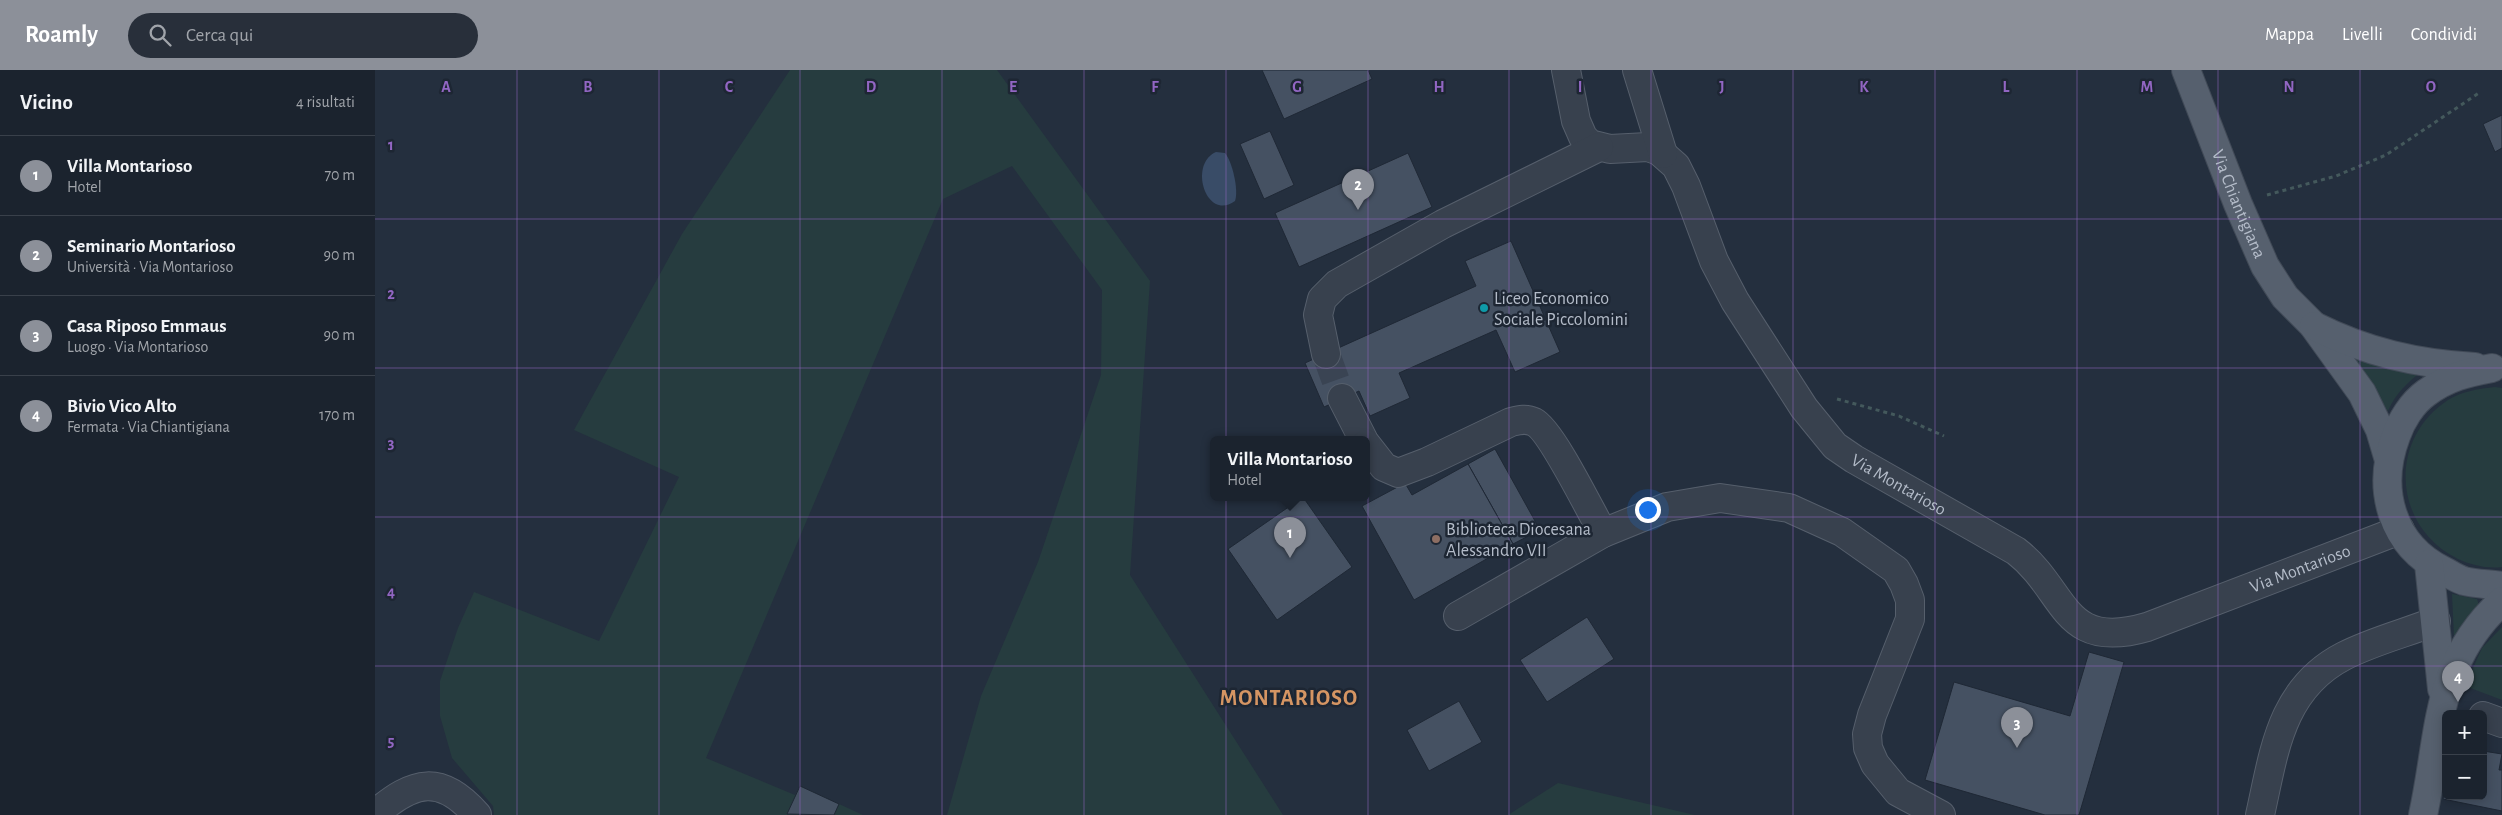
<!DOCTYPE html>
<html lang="it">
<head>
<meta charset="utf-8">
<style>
	:root { --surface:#1b232e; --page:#282f3a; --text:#f1f3f6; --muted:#a0a4aa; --line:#39404a; --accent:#8c9099 }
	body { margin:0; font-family:"Alegreya Sans",sans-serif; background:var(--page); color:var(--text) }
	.controls { position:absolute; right:15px; bottom:15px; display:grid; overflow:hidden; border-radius:8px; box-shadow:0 2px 12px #0003 }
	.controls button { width:45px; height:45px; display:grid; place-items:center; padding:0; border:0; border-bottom:1px solid var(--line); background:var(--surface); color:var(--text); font:25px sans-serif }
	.you { position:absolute; left:1272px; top:439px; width:18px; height:18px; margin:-12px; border:4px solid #fff; border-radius:50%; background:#1a73e8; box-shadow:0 0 0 8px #1a73e833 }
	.badge { display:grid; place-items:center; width:32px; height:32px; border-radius:50%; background:var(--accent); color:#fff; font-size:16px; font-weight:700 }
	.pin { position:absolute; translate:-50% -41px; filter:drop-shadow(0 1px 2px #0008) }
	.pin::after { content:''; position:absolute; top:26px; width:18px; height:15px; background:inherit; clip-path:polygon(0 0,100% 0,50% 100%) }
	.popup { position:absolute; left:835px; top:366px; width:160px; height:65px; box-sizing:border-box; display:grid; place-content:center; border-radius:8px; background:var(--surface); filter:drop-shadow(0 1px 4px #0005); font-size:16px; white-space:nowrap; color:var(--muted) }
	.popup b { font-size:19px; color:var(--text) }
	.popup::after { content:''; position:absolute; left:50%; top:100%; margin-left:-10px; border:10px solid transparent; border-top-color:var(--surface) }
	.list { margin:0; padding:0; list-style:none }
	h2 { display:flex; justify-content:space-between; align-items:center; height:65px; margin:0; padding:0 20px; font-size:21px }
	h2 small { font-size:16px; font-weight:400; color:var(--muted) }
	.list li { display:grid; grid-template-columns:32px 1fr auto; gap:15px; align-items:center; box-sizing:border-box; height:80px; padding:0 20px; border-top:1px solid var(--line) }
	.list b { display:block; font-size:19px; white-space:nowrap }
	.list p { margin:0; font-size:16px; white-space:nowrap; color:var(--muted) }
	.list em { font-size:16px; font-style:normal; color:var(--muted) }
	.icon { flex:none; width:28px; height:28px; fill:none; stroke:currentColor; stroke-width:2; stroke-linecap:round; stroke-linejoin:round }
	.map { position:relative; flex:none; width:2127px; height:745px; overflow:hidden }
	header { display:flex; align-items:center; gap:30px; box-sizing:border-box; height:70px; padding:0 25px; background:var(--accent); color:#fff }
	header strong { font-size:24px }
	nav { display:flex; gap:28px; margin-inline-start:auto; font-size:18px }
	.search { width:350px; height:45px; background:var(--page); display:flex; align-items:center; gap:12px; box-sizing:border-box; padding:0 18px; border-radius:28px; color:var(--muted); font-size:19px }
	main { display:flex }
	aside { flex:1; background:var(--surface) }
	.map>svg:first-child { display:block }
</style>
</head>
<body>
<header>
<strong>Roamly</strong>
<div class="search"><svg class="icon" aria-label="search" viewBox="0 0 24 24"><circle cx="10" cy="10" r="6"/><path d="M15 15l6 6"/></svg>Cerca qui</div>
<nav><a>Mappa</a><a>Livelli</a><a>Condividi</a></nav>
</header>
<main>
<aside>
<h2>Vicino<small>4 risultati</small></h2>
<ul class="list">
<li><span class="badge">1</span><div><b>Villa Montarioso</b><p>Hotel</p></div><em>70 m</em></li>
<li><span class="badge">2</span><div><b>Seminario Montarioso</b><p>Università · Via Montarioso</p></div><em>90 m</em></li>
<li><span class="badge">3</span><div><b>Casa Riposo Emmaus</b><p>Luogo · Via Montarioso</p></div><em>90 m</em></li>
<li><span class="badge">4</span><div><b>Bivio Vico Alto</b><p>Fermata · Via Chiantigiana</p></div><em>170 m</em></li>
</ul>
</aside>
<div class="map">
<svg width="2127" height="745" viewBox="0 0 2127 745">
	<rect width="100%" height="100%" fill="#242f3e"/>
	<!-- green -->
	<g fill="#263c3f">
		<path d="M415,0H622L775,211L755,505L908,745H572L606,626L663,492L726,305L727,220L637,96L568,129L331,688L420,725L425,716L488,745H119L118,736L77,688L65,646V611L83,558L99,522L224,571L304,407L199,360L307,164Z"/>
		<path d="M1966,280L2047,301C2032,313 2021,323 2013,341Z"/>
		<path d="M2120,317L2127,318V497C2112,499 2096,495 2083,489C2018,457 2012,370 2073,330C2087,321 2104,319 2120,317Z"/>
		<path d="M2077,524L2102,529L2104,535L2079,568Z"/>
		<path d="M2127,557V630L2090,616L2107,578Z"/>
		<path d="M1183,713L1320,745H1133Z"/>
	</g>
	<!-- water -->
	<path fill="#394c67" d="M841,82L850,83C857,91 864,120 860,131C831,152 813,94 841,82Z"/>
	<!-- building -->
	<g fill="#455162" stroke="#1f2835">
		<path d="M887,0H993L997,9L909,49Z"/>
		<path d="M2127,45V78L2120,82L2108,54Z"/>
		<path d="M895,61L919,115L889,129L865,74Z"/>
		<path d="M1033,83L1057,137L924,197L900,143Z"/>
		<path d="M1136,171L1185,282L1140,302L1121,260L1024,303L1035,328L995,346L984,321L949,337L930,293L1101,216L1090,191Z"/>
		<path d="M1120,379L1165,460L1138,474L1093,394Z"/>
		<path d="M1093,394L1138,474L1039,530L987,436L1030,413L1037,425Z"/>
		<path d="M928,427L977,497L902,550L853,479Z"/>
		<path d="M1212,547L1239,589L1172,632L1145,590Z"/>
		<path d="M1714,582L1749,592L1704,745H1670L1550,710L1579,612L1695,646Z"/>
		<path d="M1084,631L1107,672L1054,701L1032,660Z"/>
		<path d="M2108,681L2127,684L2124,700H2127V741L2068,729L2071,714V726H2108Z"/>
		<path d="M425,716L464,734L459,745L412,744Z"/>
	</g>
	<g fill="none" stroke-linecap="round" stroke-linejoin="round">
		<!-- minor-tunnel -->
		<path stroke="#3a4453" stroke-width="28" stroke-dasharray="28 14" stroke-linecap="butt" d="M951,284L967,328"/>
		<defs>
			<g id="minor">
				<path id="s1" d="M1191,0L1201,51L1208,67L1215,74L1235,79L1273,77L1284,81L1301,96L1311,116L1339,191L1360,231L1429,338L1460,376L1479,389L1641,481C1692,520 1686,582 1772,557L2025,460"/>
				<path d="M1262,0L1288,84"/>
				<path d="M951,284L943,245L947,229L962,214L1068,154L1224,77"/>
				<path d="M967,328L988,369"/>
				<path d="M991,374L1009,397L1023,403L1052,392L1136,352C1144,350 1151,348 1159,352C1176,360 1216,442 1228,463"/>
				<path d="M1083,546L1228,463L1292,437L1345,428L1414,438L1467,462L1521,500L1529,514L1535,530V549L1497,645L1492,664L1493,678L1500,694L1523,722L1566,745"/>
				<path d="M2108,646L2127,653"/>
				<path d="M0,744C39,710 66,704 102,745"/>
				<path d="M1885,745C1899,683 1905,619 1969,586C1998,571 2031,563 2061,551"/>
			</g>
			<g id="major">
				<path id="s2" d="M1811,0L1863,134L1890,196L1910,227L1938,255L1987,323L2005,360L2013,387"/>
				<path d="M1939,256C1991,282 2042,294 2100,297"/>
				<path d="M2117,298C2091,303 2073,307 2051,323C2037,333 2026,351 2021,366C2001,419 2016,475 2069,501C2075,504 2082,509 2089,511C2101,514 2115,514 2127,516"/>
				<path d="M2054,494L2067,619"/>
				<path d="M2048,745C2066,663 2059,593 2127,531"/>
			</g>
		</defs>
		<!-- minor casing -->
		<use href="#minor" stroke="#565f6c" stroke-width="30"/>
		<!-- major casing -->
		<use href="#major" stroke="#414a57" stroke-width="30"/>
		<!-- path -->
		<g stroke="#44595c" stroke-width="3" stroke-dasharray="4 4" stroke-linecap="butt">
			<path d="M1892,125L1961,106L2011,85L2104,23"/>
			<path d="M1462,329L1524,346L1569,366"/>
		</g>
		<!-- minor -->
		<use href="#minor" stroke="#38414e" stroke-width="28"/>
		<!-- major -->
		<use href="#major" stroke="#56606e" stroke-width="28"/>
	</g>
	<!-- grid -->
	<path fill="none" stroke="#9266c3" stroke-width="1" stroke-opacity="0.55" d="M142,0V745M284,0V745M425,0V745M567,0V745M709,0V745M851,0V745M993,0V745M1134,0V745M1276,0V745M1418,0V745M1560,0V745M1702,0V745M1843,0V745M1985,0V745M0,149H2127M0,298H2127M0,447H2127M0,596H2127"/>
	<!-- markers -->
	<circle fill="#0f9aa8" stroke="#1d2633" stroke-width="2" cx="1109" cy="238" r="5"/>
	<circle fill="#8d6e63" stroke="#1d2633" stroke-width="2" cx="1061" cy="469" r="5"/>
	<g text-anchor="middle" stroke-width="5" stroke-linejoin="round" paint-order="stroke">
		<!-- street labels -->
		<g font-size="18" fill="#b4bcc9" stroke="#1d2633">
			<text dy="6" stroke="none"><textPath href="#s2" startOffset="144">Via Chiantigiana</textPath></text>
			<text dy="6" stroke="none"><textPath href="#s1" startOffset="571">Via Montarioso</textPath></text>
			<text dy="6" stroke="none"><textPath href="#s1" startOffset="1036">Via Montarioso</textPath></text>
		</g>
		<!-- poi labels -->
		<g font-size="18" fill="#b4bcc9" stroke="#1d2633" text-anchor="start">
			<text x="1119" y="234">Liceo Economico<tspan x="1119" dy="21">Sociale Piccolomini</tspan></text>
			<text x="1071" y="465">Biblioteca Diocesana<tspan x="1071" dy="21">Alessandro VII</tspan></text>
		</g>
		<!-- district labels -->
		<g font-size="22" font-weight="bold" letter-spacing="1" fill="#d59563" stroke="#1d2633">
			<text x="914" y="635">MONTARIOSO</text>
		</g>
	</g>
	<g font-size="16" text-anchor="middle" font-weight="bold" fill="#9266c3" stroke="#1d2633" stroke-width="5" stroke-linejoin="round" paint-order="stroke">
		<text x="71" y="22">A</text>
		<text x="213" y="22">B</text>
		<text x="354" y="22">C</text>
		<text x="496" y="22">D</text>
		<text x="638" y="22">E</text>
		<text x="780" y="22">F</text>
		<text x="922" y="22">G</text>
		<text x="1064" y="22">H</text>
		<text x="1205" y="22">I</text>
		<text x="1347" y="22">J</text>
		<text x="1489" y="22">K</text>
		<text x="1631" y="22">L</text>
		<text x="1772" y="22">M</text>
		<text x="1914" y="22">N</text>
		<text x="2056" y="22">O</text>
		<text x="16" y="80">1</text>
		<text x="16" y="229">2</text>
		<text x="16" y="378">3</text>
		<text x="16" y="527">4</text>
		<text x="16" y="676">5</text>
	</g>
</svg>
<div class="controls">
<button>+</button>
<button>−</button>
</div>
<div class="you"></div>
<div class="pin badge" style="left:915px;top:488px">1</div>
<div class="popup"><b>Villa Montarioso</b>Hotel</div>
<div class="pin badge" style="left:983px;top:140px">2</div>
<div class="pin badge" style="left:1642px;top:678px">3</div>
<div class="pin badge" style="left:2083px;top:632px">4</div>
</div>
</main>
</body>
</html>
